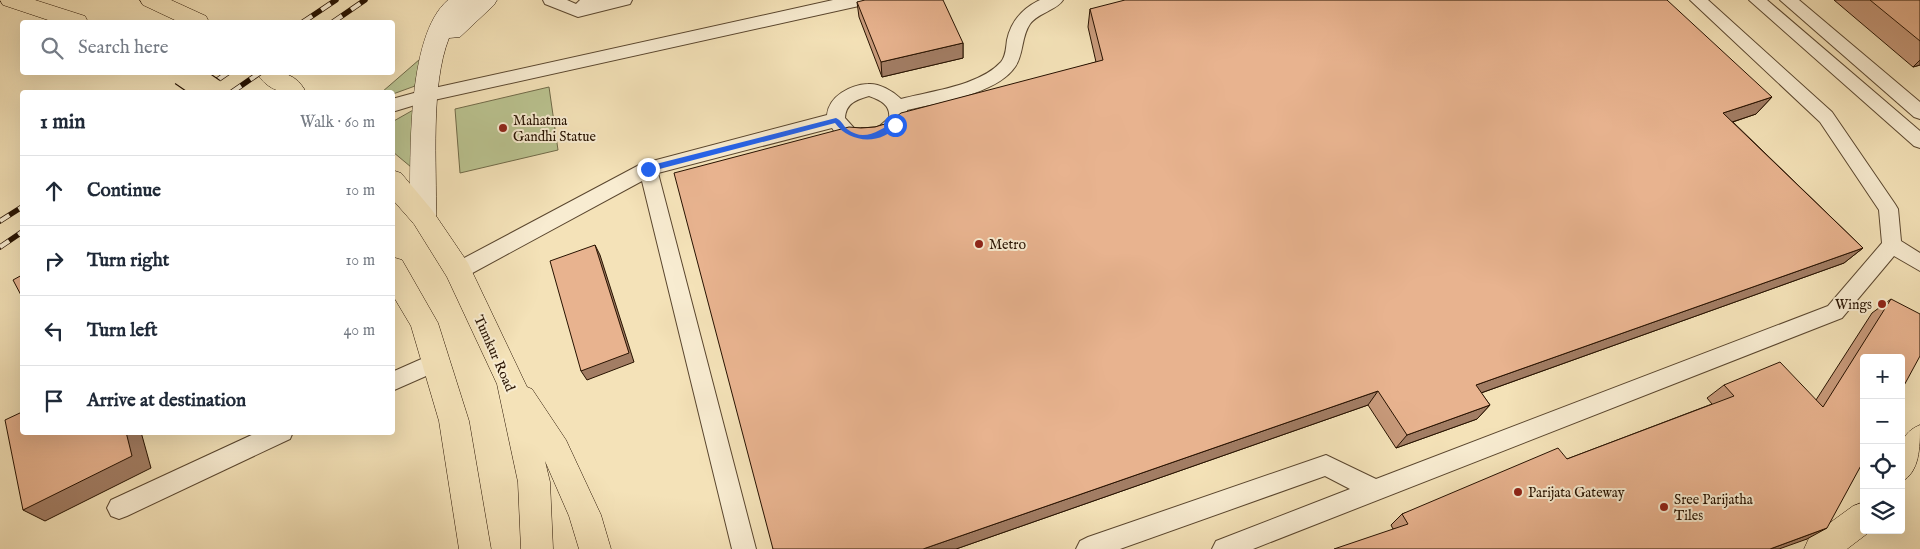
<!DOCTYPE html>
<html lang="en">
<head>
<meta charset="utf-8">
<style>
	:root { --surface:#fff; --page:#f2f2f3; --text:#1f2937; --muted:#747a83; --line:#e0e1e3 }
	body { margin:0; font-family:"IM FELL English",serif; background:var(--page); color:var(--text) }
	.controls { position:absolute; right:15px; bottom:15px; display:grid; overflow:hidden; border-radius:5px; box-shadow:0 5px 20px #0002 }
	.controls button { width:45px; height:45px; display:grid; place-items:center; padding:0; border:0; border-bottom:1px solid var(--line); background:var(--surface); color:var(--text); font:25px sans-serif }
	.stop { position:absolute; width:15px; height:15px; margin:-11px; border:4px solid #2563eb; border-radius:50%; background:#fff }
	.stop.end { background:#2563eb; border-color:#fff; box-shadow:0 1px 5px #0008 }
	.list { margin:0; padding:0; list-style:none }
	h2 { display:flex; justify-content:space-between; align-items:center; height:65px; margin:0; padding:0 20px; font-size:21px }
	h2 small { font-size:16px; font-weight:400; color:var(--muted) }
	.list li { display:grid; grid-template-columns:32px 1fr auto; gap:15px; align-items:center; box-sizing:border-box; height:70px; padding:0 20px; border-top:1px solid var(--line) }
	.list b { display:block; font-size:19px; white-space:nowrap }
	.list em { font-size:16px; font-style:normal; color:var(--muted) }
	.icon { flex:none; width:28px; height:28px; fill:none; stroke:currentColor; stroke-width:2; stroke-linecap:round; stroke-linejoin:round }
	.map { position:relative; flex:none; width:1920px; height:549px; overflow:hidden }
	.search { position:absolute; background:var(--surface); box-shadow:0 5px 20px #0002; left:20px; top:20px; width:375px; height:55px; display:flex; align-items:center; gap:12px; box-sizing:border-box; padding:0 18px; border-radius:5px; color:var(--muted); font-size:19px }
	.panel { position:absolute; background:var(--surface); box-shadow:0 5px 20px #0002; left:20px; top:90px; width:375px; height:345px; border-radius:5px }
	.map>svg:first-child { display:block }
</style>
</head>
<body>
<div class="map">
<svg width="1920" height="549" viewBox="0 0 1920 549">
	<rect width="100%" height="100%" fill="#f4e2b8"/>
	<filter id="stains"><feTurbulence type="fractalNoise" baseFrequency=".004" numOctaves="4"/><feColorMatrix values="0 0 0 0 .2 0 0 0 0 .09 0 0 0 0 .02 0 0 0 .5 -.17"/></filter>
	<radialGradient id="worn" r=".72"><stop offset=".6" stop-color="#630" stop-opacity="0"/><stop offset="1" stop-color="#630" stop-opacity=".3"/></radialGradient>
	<!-- green -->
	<g fill="#bac390" stroke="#706a48">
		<path d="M420,59L415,86L393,94L382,92Z"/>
		<path d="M549,87L558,150L460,173L455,109Z"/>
		<path d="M415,109L411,167L393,152L392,122Z"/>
	</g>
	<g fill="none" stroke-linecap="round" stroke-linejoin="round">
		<defs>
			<g id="lane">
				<path d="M543,0H567L576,4L580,0H632L630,4L578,17L545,4Z"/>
				<path d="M833,0H867L865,4L859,6L425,102L392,112V99L425,90Z"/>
				<path d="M1040,0H1063C1057,10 1038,13 1030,24C1021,37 1024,54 1015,67C997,94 937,103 907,110C910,145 847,155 832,128L658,173L756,549H732L642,181L465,277L458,279L451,277L448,271L451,265L641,164L827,115C829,96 850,85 868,84C879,83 893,91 901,99C931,91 979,86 1001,62C1006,56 1006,47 1007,40C1011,21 1023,8 1040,0ZM869,96C880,100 891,105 889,118L876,129L854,128L845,118C846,103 856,100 869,96Z"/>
				<path d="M1690,0H1708L1832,112L1895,204L1898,209L1901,241L1920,253V271L1894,256L1842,318L1253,549H1212L1216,541L1350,489L1325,476L1120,549H1076L1080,541L1088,537L1326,455L1376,479L1828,306L1882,243L1879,210L1820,122Z"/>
				<path d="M1749,0H1767L1920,131V148L1914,146Z"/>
				<path d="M1780,0H1799L1920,102V119L1914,117Z"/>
				<path d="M435,353L442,355L446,362L442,369L392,391V372Z"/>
				<path d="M258,432H293L290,439L127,516L119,519L111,516L107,508L111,500Z"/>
			</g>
			<path id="secondary" d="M448,0H497L494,5L460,37L449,38C430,86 437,165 436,217L432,224L423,228L414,224L410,217C411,163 405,36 448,0Z"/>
			<g id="primary">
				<path d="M1920,425C1920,448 1920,472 1901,482C1901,459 1894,435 1920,425Z"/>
				<path d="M1864,502V530H1872L1847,549H1804L1809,538L1853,506Z"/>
			</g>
			<g id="highway">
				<path d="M0,0H35L85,16L88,22H54L3,5Z"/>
				<path d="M140,0H171L206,16L209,22H179L143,5Z"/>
				<path d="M256,72C278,72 294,70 306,92C286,95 268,92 256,72Z"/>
				<path d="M392,170L401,173L432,210L468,263L527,387L532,389L566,440L601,515L611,549H579L569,516L545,461L550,482L553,549H521L518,482L497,384L447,277L414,224L392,199Z"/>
				<path d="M392,257L402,260L438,323L469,421L491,549H459L439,421L411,326L392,294Z"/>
			</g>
		</defs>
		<!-- lane casing -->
		<use href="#lane" stroke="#5a462e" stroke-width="2"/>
		<!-- secondary casing -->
		<use href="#secondary" stroke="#271200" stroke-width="1"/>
		<!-- primary casing -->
		<use href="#primary" stroke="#271200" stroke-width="1"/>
		<!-- highway casing -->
		<use href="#highway" stroke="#271200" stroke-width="1"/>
		<!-- lane -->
		<use href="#lane" fill="#f8ecd1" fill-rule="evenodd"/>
		<!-- secondary -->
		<use href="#secondary" fill="#f8ecd1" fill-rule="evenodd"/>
		<!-- primary -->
		<use href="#primary" fill="#f4e2b8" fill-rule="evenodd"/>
		<!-- highway -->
		<use href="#highway" fill="#f4e2b8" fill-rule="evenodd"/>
		<defs>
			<g id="rail">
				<path d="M303,22L336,0"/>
				<path d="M333,22L365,0"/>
				<path d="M200,92L229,72"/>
				<path d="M232,92L261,72"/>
				<path d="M0,221L22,207"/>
				<path d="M0,247L22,232"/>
			</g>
		</defs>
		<!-- rail casing -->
		<use href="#rail" stroke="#271200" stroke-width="5.5"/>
		<!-- rail -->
		<use href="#rail" stroke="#f8ecd1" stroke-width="4" stroke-dasharray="11" stroke-linecap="butt"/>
		<defs>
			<path id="highway-bridge" d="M183,72L212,92"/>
		</defs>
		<!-- highway-bridge casing -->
		<use href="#highway-bridge" stroke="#271200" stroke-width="29" stroke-linecap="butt"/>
		<!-- highway-bridge -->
		<use href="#highway-bridge" stroke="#f4e2b8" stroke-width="27"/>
	</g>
	<!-- wall -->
	<g fill="#c89a7b" stroke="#271200">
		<path d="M1834,0H1920V65L1913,67Z"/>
		<path d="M857,2L963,43V58L882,77L859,17Z"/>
		<path d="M1090,9L1772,97L1756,114L1733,122L1863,248L1844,263L1481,393L1490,405L1477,419L1396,448L1368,405L956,549H773L861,128L875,127L1096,62L1088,27Z"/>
		<path d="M1891,299L1807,539L1393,529L1391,525L1402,514L1567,459L1712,404L1707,398L1724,385L1816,400L1872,313Z"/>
	</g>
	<!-- shaded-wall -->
	<g fill="#a27d64" stroke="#271200">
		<path d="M963,43V58L882,77L881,62Z"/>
		<path d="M1920,60V65L1913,67Z"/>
		<path d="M1772,97L1756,114L1708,130L1723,113Z"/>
		<path d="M595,245L600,255L634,362L587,380L581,371Z"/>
		<path d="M1863,248L1844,263L1464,399L1476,385Z"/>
		<path d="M1378,391L1368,405L956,549H923Z"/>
		<path d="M1490,405L1477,419L1396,448L1407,435Z"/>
		<path d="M126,432H141L151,468L45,521L23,510Z"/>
		<path d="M1827,528L1807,539L1779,549H1770Z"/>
	</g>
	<!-- building -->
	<g fill="#e8b38f" stroke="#271200">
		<path d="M865,0H943L963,43L881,62L857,2Z"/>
		<path d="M1125,0H1667L1772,97L1723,113L1863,248L1476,385L1490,405L1407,435L1378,391L923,549H773L674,173L849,127L861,128L875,127L888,123L901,113L1103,60L1090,9Z"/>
		<path d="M1870,0H1920V41Z"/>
		<path d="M595,245L629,353L581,371L550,261Z"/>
		<path d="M22,275V297L13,280Z"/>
		<path d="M1891,299L1920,314V356L1901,391V358H1864V460L1827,528L1770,549H1334L1408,524L1402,514L1558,448L1567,459L1734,396L1724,385L1780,362L1823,407Z"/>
		<path d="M22,412V432H126L132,456L23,510L5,420Z"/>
	</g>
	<!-- route -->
	<path fill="#2563eb" d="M836,118C841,120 843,125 847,129C865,143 880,129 895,122L898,125C882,145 850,144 835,123L648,172L645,169L648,166Z"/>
	<!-- markers -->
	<g fill="#8f2418" stroke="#f8ecd1" stroke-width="2">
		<circle cx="503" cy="128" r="5"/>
		<circle cx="979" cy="244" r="5"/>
		<circle cx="1882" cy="304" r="5"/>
		<circle cx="1518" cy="492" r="5"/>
		<circle cx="1664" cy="507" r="5"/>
	</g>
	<g text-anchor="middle" stroke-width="4" stroke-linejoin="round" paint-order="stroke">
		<!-- poi labels -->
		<g font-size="14" fill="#271200" stroke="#f8ecd1" text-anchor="start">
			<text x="513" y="125">Mahatma<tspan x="513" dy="16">Gandhi Statue</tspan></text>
			<text x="989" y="249">Metro</text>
			<text x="1872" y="309" text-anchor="end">Wings</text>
			<text x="1528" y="497">Parijata Gateway</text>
			<text x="1674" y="504">Sree Parijatha<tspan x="1674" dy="16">Tiles</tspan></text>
		</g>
		<!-- street labels -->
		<g font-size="14" fill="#271200" stroke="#f8ecd1">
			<text transform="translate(495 353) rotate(66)" y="5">Tumkur Road</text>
		</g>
	</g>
	<rect width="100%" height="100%" filter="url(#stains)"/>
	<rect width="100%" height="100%" fill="url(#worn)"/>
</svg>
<div class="controls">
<button>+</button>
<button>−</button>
<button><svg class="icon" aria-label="locate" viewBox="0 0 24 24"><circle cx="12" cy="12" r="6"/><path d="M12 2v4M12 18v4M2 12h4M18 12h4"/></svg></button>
<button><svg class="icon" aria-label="layers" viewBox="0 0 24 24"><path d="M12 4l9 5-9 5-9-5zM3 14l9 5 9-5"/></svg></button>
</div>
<div class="stop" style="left:895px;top:125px"></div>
<div class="stop end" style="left:648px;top:169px"></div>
<div class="search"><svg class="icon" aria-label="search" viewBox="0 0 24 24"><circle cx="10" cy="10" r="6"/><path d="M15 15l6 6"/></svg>Search here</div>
<section class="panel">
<h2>1 min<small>Walk · 60 m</small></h2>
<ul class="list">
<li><svg class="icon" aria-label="ahead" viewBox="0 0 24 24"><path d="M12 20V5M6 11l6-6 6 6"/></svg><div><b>Continue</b></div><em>10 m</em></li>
<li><svg class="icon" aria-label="right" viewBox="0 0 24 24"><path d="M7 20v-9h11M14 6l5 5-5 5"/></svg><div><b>Turn right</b></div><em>10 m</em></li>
<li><svg class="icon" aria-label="left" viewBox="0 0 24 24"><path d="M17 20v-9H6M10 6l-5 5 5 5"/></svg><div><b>Turn left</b></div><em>40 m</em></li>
<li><svg class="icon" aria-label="arrive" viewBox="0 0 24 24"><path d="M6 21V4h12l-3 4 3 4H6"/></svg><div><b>Arrive at destination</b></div></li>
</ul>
</section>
</div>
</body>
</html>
